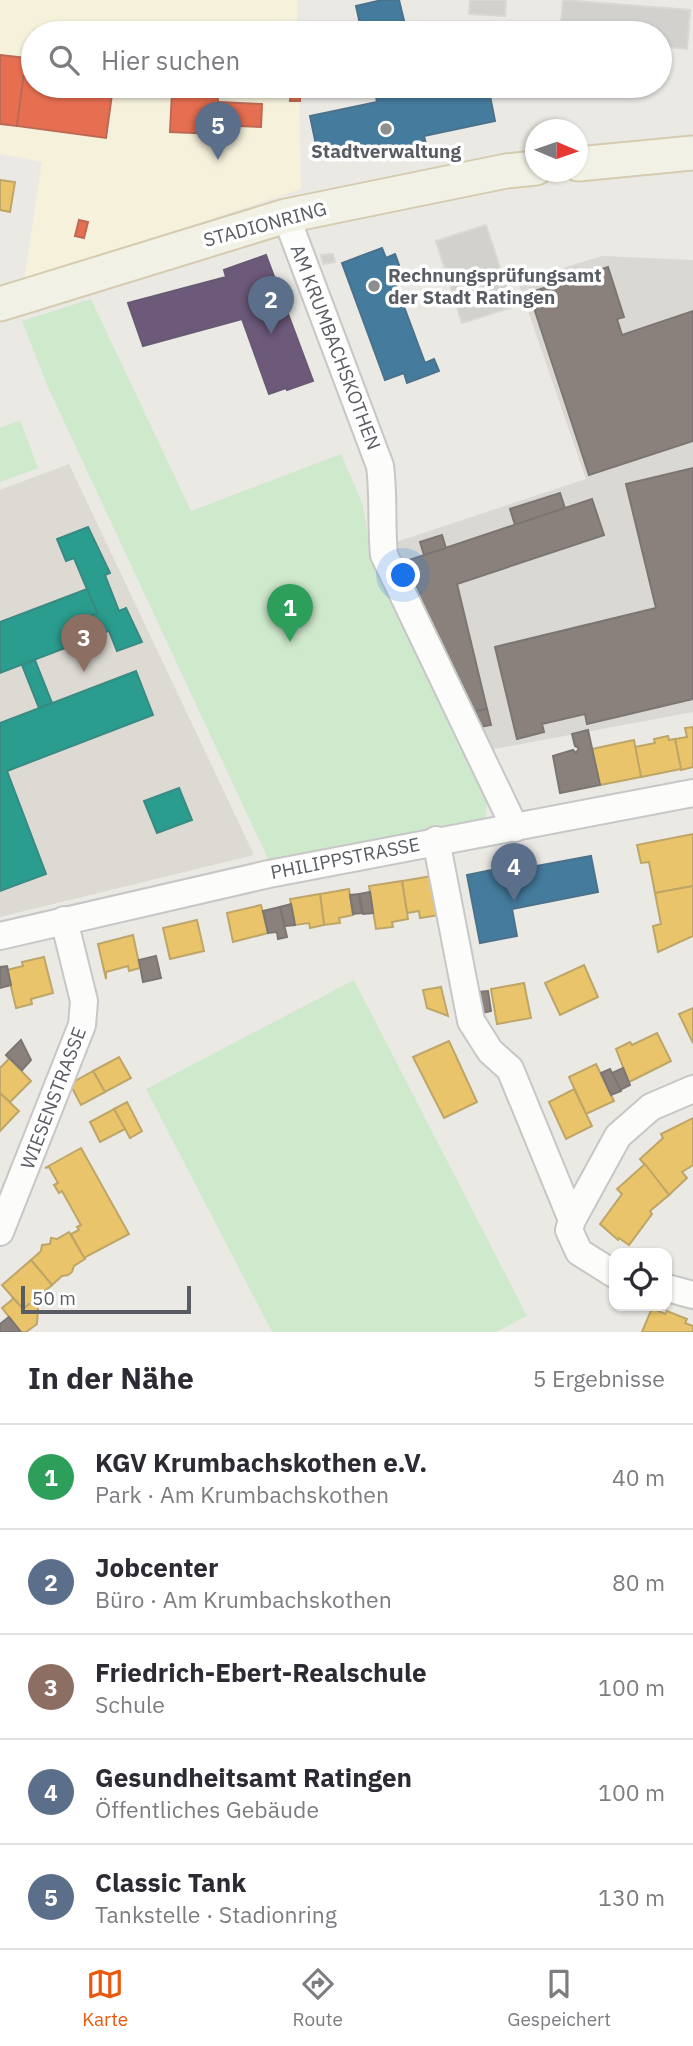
<!DOCTYPE html>
<html lang="de">
<head>
<meta charset="utf-8">
<style>
	:root { --surface:#fff; --page:#f2f2f3; --text:#2b2b33; --muted:#7c7c81; --line:#e1e1e2; --accent:#ea580c }
	body { margin:0; font-family:"IBM Plex Sans",sans-serif; background:var(--page); color:var(--text) }
	.controls { position:absolute; right:21px; bottom:21px; display:grid; overflow:hidden; border-radius:14px; box-shadow:0 2px 5px #0004 }
	.controls button { width:63px; height:63px; display:grid; place-items:center; padding:0; border:0; border-bottom:2px solid var(--line); background:var(--surface); color:var(--text); font:35px sans-serif }
	.compass { position:absolute; left:525px; top:119px; width:63px; height:63px; border-radius:50%; background:var(--surface); box-shadow:0 2px 5px #0004; rotate:92deg }
	.scale { position:absolute; left:21px; bottom:18px; width:170px; box-sizing:border-box; padding-left:7px; border:4px solid #595d63; border-top:0; font-size:19px; line-height:24px; white-space:nowrap; color:#595d63; -webkit-text-stroke:5px #fff; paint-order:stroke }
	.you { position:absolute; left:404px; top:576px; width:24px; height:24px; margin:-18px; border:5px solid #fff; border-radius:50%; background:#1a73e8; box-shadow:0 0 0 10px #1a73e833 }
	.badge { display:grid; place-items:center; width:46px; height:46px; border-radius:50%; background:var(--accent); color:#fff; font-size:23px; font-weight:700 }
	.pin { position:absolute; translate:-50% -58px; filter:drop-shadow(0 2px 4px #0008) }
	.pin::after { content:''; position:absolute; top:37px; width:24px; height:21px; background:inherit; clip-path:polygon(0 0,100% 0,50% 100%) }
	.list { margin:0; padding:0; list-style:none }
	h2 { display:flex; justify-content:space-between; align-items:center; height:91px; margin:0; padding:0 28px; font-size:30px }
	h2 small { font-size:23px; font-weight:400; color:var(--muted) }
	.list li { display:grid; grid-template-columns:46px 1fr auto; gap:21px; align-items:center; box-sizing:border-box; height:105px; padding:0 28px; border-top:2px solid var(--line) }
	.list b { display:block; font-size:26px; white-space:nowrap }
	.list p { margin:0; font-size:23px; white-space:nowrap; color:var(--muted) }
	.list em { font-size:23px; font-style:normal; color:var(--muted) }
	.icon { flex:none; width:38px; height:38px; fill:none; stroke:currentColor; stroke-width:2; stroke-linecap:round; stroke-linejoin:round }
	.map { position:relative; flex:none; width:693px; height:1332px; overflow:hidden }
	.search { position:absolute; background:var(--surface); box-shadow:0 2px 5px #0004; left:21px; right:21px; top:21px; height:77px; display:flex; align-items:center; gap:18px; box-sizing:border-box; padding:0 24px; border-radius:38px; color:var(--muted); font-size:26px }
	.sheet { height:616px; background:var(--surface) }
	nav { display:flex; justify-content:space-around; align-items:center; box-sizing:border-box; height:98px; border-top:2px solid var(--line); background:var(--surface); font-size:19px; color:var(--muted) }
	nav a { display:grid; justify-items:center; gap:4px }
	nav .on { color:var(--accent) }
	.map>svg:first-child { display:block }
</style>
</head>
<body>
<div class="map">
<svg width="693" height="1332" viewBox="0 0 693 1332">
	<rect width="100%" height="100%" fill="#eae9e4"/>
	<!-- commercial -->
	<path fill="#f6f1db" d="M0,0H297L298,33H33V86H299L301,189L24,281L42,162L0,154Z"/>
	<!-- industrial -->
	<path fill="#dad8d3" d="M602,256L693,260V712L489,750L390,544L586,479L518,282Z"/>
	<!-- education -->
	<path fill="#dcdad2" d="M69,464L254,855L0,917V490Z"/>
	<!-- green -->
	<g fill="#cfe9cd">
		<path d="M91,299L191,511L341,454L363,505L370,553L488,794L485,822L269,861L47,385L22,321Z"/>
		<path d="M20,420L38,468L0,482V428Z"/>
		<path d="M354,980L527,1316L496,1332H272L146,1089Z"/>
	</g>
	<!-- homes -->
	<g fill="#e9c46a" stroke="#bea568" stroke-width="2">
		<path d="M0,180L15,182L10,212L0,210Z"/>
		<path d="M693,727V767L681,770L675,739L687,737L685,728Z"/>
		<path d="M668,736L669,740L675,739L681,769L641,777L635,747L655,743L654,739Z"/>
		<path d="M634,740L641,777L600,785L592,749Z"/>
		<path d="M693,834V886L655,893L649,862L641,863L637,845Z"/>
		<path d="M432,876L439,915L420,918L419,911L407,913L402,881Z"/>
		<path d="M402,881L408,919L392,922L393,927L376,929L369,886Z"/>
		<path d="M693,886V936L658,952L653,926L661,924L655,893Z"/>
		<path d="M349,889L353,915L339,918L340,923L324,925L320,894Z"/>
		<path d="M320,894L324,925L310,928L309,923L295,925L290,899Z"/>
		<path d="M261,905L268,933L233,942L227,913Z"/>
		<path d="M197,920L204,951L170,959L163,928Z"/>
		<path d="M133,935L140,968L129,971L128,966L106,972V979L98,944Z"/>
		<path d="M44,957L53,993L31,999L32,1004L16,1008L7,970L23,966L22,962Z"/>
		<path d="M584,965L598,997L560,1015L545,983Z"/>
		<path d="M524,983L531,1018L497,1024L491,989Z"/>
		<path d="M441,987L448,1016L427,1008L423,990Z"/>
		<path d="M693,1008V1043L679,1014Z"/>
		<path d="M657,1033L671,1061L629,1082L616,1049L630,1042L632,1045Z"/>
		<path d="M449,1041L477,1102L444,1118L413,1057Z"/>
		<path d="M6,1055L31,1081L10,1102L0,1093V1068L9,1059Z"/>
		<path d="M119,1057L131,1078L105,1092L93,1071Z"/>
		<path d="M596,1064L614,1101L586,1114L569,1077Z"/>
		<path d="M93,1071L105,1092L81,1105L70,1084Z"/>
		<path d="M574,1089L592,1126L566,1139L549,1102Z"/>
		<path d="M0,1093L19,1111L0,1131Z"/>
		<path d="M127,1102L142,1131L130,1138L114,1109Z"/>
		<path d="M114,1109L125,1129L100,1142L90,1122Z"/>
		<path d="M693,1118V1165L682,1172L687,1178L669,1195L640,1159L663,1138L661,1134Z"/>
		<path d="M81,1148L129,1234L84,1258L71,1234L79,1230L77,1227L81,1225L62,1191L59,1193L54,1185L58,1183L49,1167L45,1168Z"/>
		<path d="M645,1164L669,1195L650,1211L652,1214L629,1245L619,1238L618,1240L600,1224L622,1194L617,1189Z"/>
		<path d="M69,1232L85,1259L74,1266L72,1272L68,1275L62,1276L52,1285L31,1260L41,1251L42,1245L50,1244L51,1238L57,1239Z"/>
		<path d="M31,1260L52,1285L23,1309L2,1285Z"/>
		<path d="M12,1297L23,1309L33,1301L38,1308L37,1324L26,1332H21L2,1308L13,1299Z"/>
		<path d="M652,1308L665,1314L667,1311L687,1319L685,1323L693,1326V1332H642Z"/>
	</g>
	<!-- shops -->
	<g fill="#e76f51" stroke="#bc6a56" stroke-width="2">
		<path d="M0,55L26,58L17,126L0,124Z"/>
		<path d="M26,58L33,59V86H115L113,87L106,138L17,126Z"/>
		<path d="M291,86H301L300,101H290Z"/>
		<path d="M172,92L218,94L217,134L170,132Z"/>
		<path d="M218,102L262,104L261,127L217,125Z"/>
		<path d="M79,220L88,222L84,238L75,236Z"/>
	</g>
	<!-- offices -->
	<path fill="#6d597a" stroke="#675a73" stroke-width="2" d="M266,255L313,381L287,390L286,388L269,394L242,319L143,346L128,303L226,277L224,270Z"/>
	<!-- schools -->
	<g fill="#2a9d8f" stroke="#388a82" stroke-width="2">
		<path d="M88,527L110,573L105,575L119,611L126,608L142,642L117,651L109,631L94,635L87,617L97,613L74,558L66,561L57,539Z"/>
		<path d="M87,589L97,613L87,617L94,635L104,631V633L0,673V622Z"/>
		<path d="M35,660L52,703L39,708L22,665Z"/>
		<path d="M136,671L153,715L7,771L46,874L0,891V723Z"/>
		<path d="M179,788L192,820L157,833L144,801Z"/>
	</g>
	<!-- public -->
	<g fill="#457b9d" stroke="#4b728c" stroke-width="2">
		<path d="M382,0H399L407,33H362L356,6Z"/>
		<path d="M374,86H418L420,93L454,86H488L495,121L424,136L426,144L392,151L390,144L319,159L310,116L377,102Z"/>
		<path d="M382,248L386,258L395,254L399,265L390,269L425,363L434,359L439,371L407,383L404,373L385,380L342,263Z"/>
		<path d="M591,856L598,892L512,909L517,936L480,943L467,875L492,870L493,874Z"/>
	</g>
	<!-- industry -->
	<g fill="#8a817c" stroke="#7b7674" stroke-width="2">
		<path d="M608,267L624,317L617,319L622,335L693,311V441L589,475L529,293Z"/>
		<path d="M693,468V699L587,724L585,714L542,724L544,732L517,739L495,647L656,608L626,484Z"/>
		<path d="M560,493L565,508L515,525L510,509Z"/>
		<path d="M592,499L604,535L457,584L487,709L472,712L403,562Z"/>
		<path d="M442,535L446,548L424,555L420,542Z"/>
		<path d="M487,709L491,725L480,727L472,712Z"/>
		<path d="M588,730L600,785L560,793L553,756L573,750L576,753L579,748L575,746L572,734Z"/>
		<path d="M370,892L373,913L363,914L359,894Z"/>
		<path d="M359,894L362,913L353,914L350,895Z"/>
		<path d="M291,904L295,925L285,926L280,907Z"/>
		<path d="M280,907L287,937L278,939L277,932L268,933L263,911Z"/>
		<path d="M156,956L161,978L143,982L139,960Z"/>
		<path d="M7,966L11,985L0,988V967Z"/>
		<path d="M488,991L491,1011L482,1013L478,992Z"/>
		<path d="M21,1040L31,1060L22,1070L6,1055Z"/>
		<path d="M623,1068L630,1085L620,1090L612,1073Z"/>
		<path d="M610,1069L621,1091L611,1095L601,1073Z"/>
		<path d="M9,1317L21,1332H0V1324Z"/>
	</g>
	<!-- building -->
	<g fill="#d2d1ce" stroke="#dad8d3" stroke-width="2">
		<path d="M470,0H506L505,16L469,14Z"/>
		<path d="M563,0L690,10L687,49L660,46V33H560Z"/>
		<path d="M486,225L513,307L462,323L436,241Z"/>
		<path d="M333,254L335,262L323,264L321,255Z"/>
	</g>
	<g fill="none" stroke-linecap="round" stroke-linejoin="round">
		<defs>
			<g id="minor">
				<path d="M286,216L380,466C384,496 381,525 384,555L515,828"/>
				<path d="M436,840L471,1021L490,1051L510,1069L572,1220L569,1230L579,1252L614,1274"/>
				<path d="M0,936L269,874L693,793"/>
				<path d="M572,1220L618,1136L651,1107L693,1089"/>
				<path d="M0,1232L82,1025L84,1001L64,920"/>
				<path d="M667,1288L693,1295"/>
			</g>
			<g id="major">
				<path d="M578,164L693,153"/>
				<path d="M0,304L286,216L506,171L536,168"/>
			</g>
		</defs>
		<!-- minor casing -->
		<use href="#minor" stroke="#c6c7c6" stroke-width="30"/>
		<!-- major casing -->
		<use href="#major" stroke="#d5ccaf" stroke-width="37"/>
		<!-- minor -->
		<use href="#minor" stroke="#fcfcfb" stroke-width="26"/>
		<!-- major -->
		<use href="#major" stroke="#f2f1e6" stroke-width="33"/>
	</g>
	<!-- markers -->
	<g fill="#8c8e90" stroke="#fff" stroke-width="2.5">
		<circle cx="386" cy="129" r="7"/>
		<circle cx="374" cy="286" r="7"/>
	</g>
	<g text-anchor="middle" stroke-width="7" stroke-linejoin="round" paint-order="stroke">
		<!-- poi labels -->
		<g font-size="19" font-weight="bold" fill="#595d63" stroke="#fff">
			<text x="386" y="158">Stadtverwaltung</text>
			<text x="388" y="282" text-anchor="start">Rechnungsprüfungsamt<tspan x="388" dy="22">der Stadt Ratingen</tspan></text>
		</g>
		<!-- street labels -->
		<g font-size="19" fill="#595d63" stroke="#fff">
			<text transform="translate(265 224) rotate(-15)" y="7">STADIONRING</text>
			<text transform="translate(336 347) rotate(69)" y="7">AM KRUMBACHSKOTHEN</text>
			<text transform="translate(345 858) rotate(-11)" y="7">PHILIPPSTRASSE</text>
			<text transform="translate(53 1098) rotate(-69)" y="7">WIESENSTRASSE</text>
		</g>
	</g>
</svg>
<div class="controls">
<button><svg class="icon" aria-label="locate" viewBox="0 0 24 24"><circle cx="12" cy="12" r="6"/><path d="M12 2v4M12 18v4M2 12h4M18 12h4"/></svg></button>
</div>
<svg class="compass" viewBox="-18 -18 36 36"><path d="M0-13l5 13h-10z" fill="#e53935"/><path d="M0 13l5-13h-10z" fill="#7c7c81"/></svg>
<div class="scale">50 m</div>
<div class="you"></div>
<div class="pin badge" style="left:290px;top:642px;background:#2e9e5b">1</div>
<div class="pin badge" style="left:271px;top:334px;background:#5c6f8a">2</div>
<div class="pin badge" style="left:84px;top:672px;background:#8d6e63">3</div>
<div class="pin badge" style="left:514px;top:901px;background:#5c6f8a">4</div>
<div class="pin badge" style="left:218px;top:160px;background:#5c6f8a">5</div>
<div class="search"><svg class="icon" aria-label="search" viewBox="0 0 24 24"><circle cx="10" cy="10" r="6"/><path d="M15 15l6 6"/></svg>Hier suchen</div>
</div>
<section class="sheet">
<h2>In der Nähe<small>5 Ergebnisse</small></h2>
<ul class="list">
<li><span class="badge" style="background:#2e9e5b">1</span><div><b>KGV Krumbachskothen e.V.</b><p>Park · Am Krumbachskothen</p></div><em>40 m</em></li>
<li><span class="badge" style="background:#5c6f8a">2</span><div><b>Jobcenter</b><p>Büro · Am Krumbachskothen</p></div><em>80 m</em></li>
<li><span class="badge" style="background:#8d6e63">3</span><div><b>Friedrich-Ebert-Realschule</b><p>Schule</p></div><em>100 m</em></li>
<li><span class="badge" style="background:#5c6f8a">4</span><div><b>Gesundheitsamt Ratingen</b><p>Öffentliches Gebäude</p></div><em>100 m</em></li>
<li><span class="badge" style="background:#5c6f8a">5</span><div><b>Classic Tank</b><p>Tankstelle · Stadionring</p></div><em>130 m</em></li>
</ul>
</section>
<nav>
<a class="on"><svg class="icon" aria-label="map" viewBox="0 0 24 24"><path d="M3 6l6-2 6 2 6-2v14l-6 2-6-2-6 2zM9 4v14M15 6v14"/></svg>Karte</a>
<a><svg class="icon" aria-label="directions" viewBox="0 0 24 24"><path d="M12 3l9 9-9 9-9-9zM9 14v-3h6M13 9l2 2-2 2"/></svg>Route</a>
<a><svg class="icon" aria-label="saved" viewBox="0 0 24 24"><path d="M7 4h10v16l-5-4-5 4z"/></svg>Gespeichert</a>
</nav>
</body>
</html>
